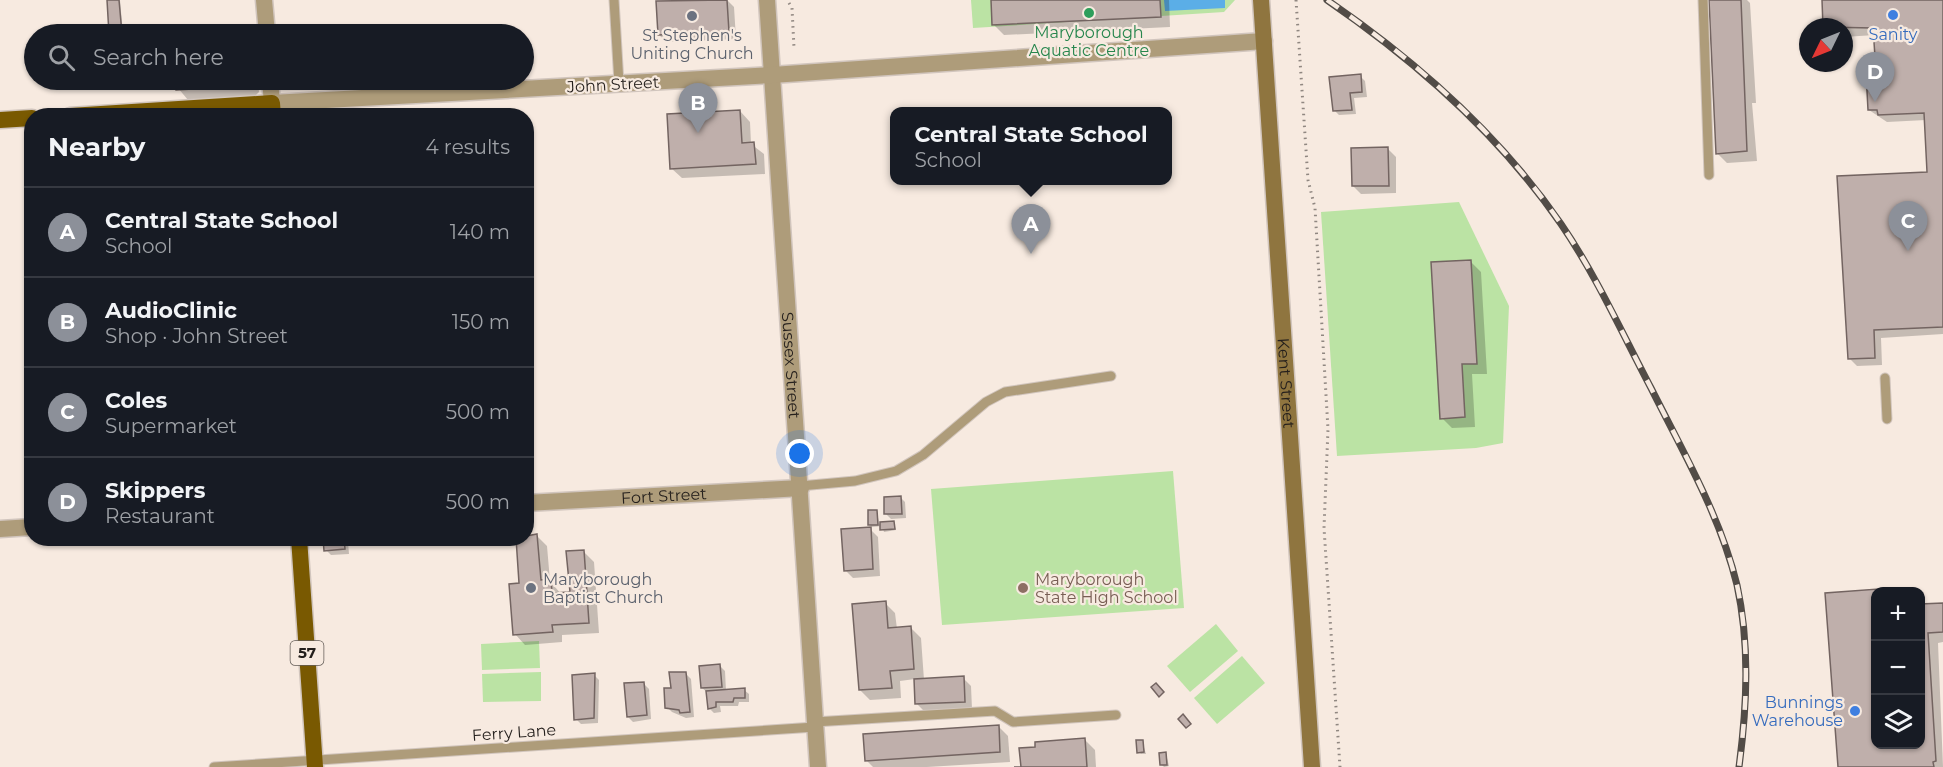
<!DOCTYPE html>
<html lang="en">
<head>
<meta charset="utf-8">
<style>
	:root { --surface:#171b24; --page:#242831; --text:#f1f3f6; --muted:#9ea1a6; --line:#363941; --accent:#8c9099 }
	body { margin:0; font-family:Montserrat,sans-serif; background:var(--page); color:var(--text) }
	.controls { position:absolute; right:18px; bottom:18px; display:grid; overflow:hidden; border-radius:12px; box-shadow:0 2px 4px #0004 }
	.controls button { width:54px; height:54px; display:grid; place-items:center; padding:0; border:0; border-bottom:2px solid var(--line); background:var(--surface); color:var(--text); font:30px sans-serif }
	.compass { position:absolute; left:1799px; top:18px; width:54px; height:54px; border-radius:50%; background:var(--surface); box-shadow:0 2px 4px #0004; rotate:227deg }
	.you { position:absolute; left:800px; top:454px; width:21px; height:21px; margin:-15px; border:4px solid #fff; border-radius:50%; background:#1a73e8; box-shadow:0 0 0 9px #1a73e833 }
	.badge { display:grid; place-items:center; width:39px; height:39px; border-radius:50%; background:var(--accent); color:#fff; font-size:20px; font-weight:700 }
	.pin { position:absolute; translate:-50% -50px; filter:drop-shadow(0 2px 3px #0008) }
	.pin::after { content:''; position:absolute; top:32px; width:21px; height:18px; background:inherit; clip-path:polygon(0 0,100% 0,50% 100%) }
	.popup { position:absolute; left:890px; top:107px; width:282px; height:78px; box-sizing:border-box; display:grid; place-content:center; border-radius:12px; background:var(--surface); filter:drop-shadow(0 2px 4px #0005); font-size:20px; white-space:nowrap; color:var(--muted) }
	.popup b { font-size:22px; color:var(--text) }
	.popup::after { content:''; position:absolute; left:50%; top:100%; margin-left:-12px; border:12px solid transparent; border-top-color:var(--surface) }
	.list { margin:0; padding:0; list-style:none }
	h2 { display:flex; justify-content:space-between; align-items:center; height:78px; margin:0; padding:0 24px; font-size:26px }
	h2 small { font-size:20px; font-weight:400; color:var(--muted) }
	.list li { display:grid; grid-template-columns:39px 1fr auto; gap:18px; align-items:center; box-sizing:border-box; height:90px; padding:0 24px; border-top:2px solid var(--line) }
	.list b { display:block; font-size:22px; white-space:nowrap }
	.list p { margin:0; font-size:20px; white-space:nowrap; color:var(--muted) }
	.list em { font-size:20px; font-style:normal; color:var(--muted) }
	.icon { flex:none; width:33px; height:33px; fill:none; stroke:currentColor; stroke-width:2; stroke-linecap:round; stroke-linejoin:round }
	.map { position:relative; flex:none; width:1943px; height:767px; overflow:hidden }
	.search { position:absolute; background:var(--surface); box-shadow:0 2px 4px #0004; left:24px; top:24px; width:510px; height:66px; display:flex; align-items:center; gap:15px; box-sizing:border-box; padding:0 21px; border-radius:33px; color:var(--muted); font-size:22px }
	.panel { position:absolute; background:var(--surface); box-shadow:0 2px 4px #0004; left:24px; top:108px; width:510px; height:438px; border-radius:24px }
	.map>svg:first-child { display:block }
</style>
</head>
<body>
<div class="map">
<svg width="1943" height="767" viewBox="0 0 1943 767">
	<rect width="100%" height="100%" fill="#f7eae0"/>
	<!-- green -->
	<g fill="#bbe3a4">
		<path d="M971,0H1235L1224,12L973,28Z"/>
		<path d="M1459,202L1509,306L1503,443L1476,448L1337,456L1321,212Z"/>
		<path d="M1173,471L1184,608L942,625L931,489Z"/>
		<path d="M1216,624L1238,651L1190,692L1167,666Z"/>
		<path d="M539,641L540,668L482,670L481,644Z"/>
		<path d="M1242,656L1265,683L1217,724L1194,698Z"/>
		<path d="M541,672V701L483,702L482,674Z"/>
	</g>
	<!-- water -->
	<path fill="#5baee7" d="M1164,0H1225V8L1165,11Z"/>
	<!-- shadow -->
	<g fill="#0003">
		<path d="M109,0H120L123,34H111Z"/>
		<path d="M727,0L734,7L736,39L667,42L659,35L658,2Z"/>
		<path d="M992,0H1169L1170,27L1004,35L993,24Z"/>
		<path d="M1710,0H1747L1750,3L1756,103H1752L1757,161L1727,163L1717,153Z"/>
		<path d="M1823,0H1943V334L1881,338L1882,365L1857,366L1849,358L1929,173L1926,120L1887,122L1869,110L1877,73L1875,35L1844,37V27Z"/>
		<path d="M1360,76L1365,81L1367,97L1354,98L1356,114L1339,115L1334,110Z"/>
		<path d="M114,80H143L131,84L116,86Z"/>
		<path d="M155,80H258L259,92L255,96L188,100L173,82L158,83Z"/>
		<path d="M740,111L750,122L751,144L764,154L765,174L682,178L671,168Z"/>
		<path d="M1388,149L1396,157V193L1361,194L1353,186Z"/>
		<path d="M1470,261L1481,272L1487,374H1472L1475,427L1452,428L1442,418Z"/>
		<path d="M900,497L905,502L906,518L891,519L886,514Z"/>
		<path d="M877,511L879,524L893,522L896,530L884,532L882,526L872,527L870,525Z"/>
		<path d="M870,529L878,537L880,576L853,578L845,570Z"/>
		<path d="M537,536L547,546L550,581L561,594L571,593L583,551L594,562L599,633L562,635V642L525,645L515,634L521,584Z"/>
		<path d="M325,538H345L348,542L349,554L331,555L326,550Z"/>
		<path d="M1877,591L1876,744H1920V606L1943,605V642L1938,643L1943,767H1840L1827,594Z"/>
		<path d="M885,603L895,613L897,629L911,628L921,638L924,680L963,678L971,686L972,709L925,712L917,704L915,679L900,681L901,698L870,700L860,690Z"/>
		<path d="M720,666L725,671L726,691L744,690L749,694V702H739L738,706H720L721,712L714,713L709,708L708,693L702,688Z"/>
		<path d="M686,674L691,679L694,717L686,718L672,712L667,707L672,690Z"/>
		<path d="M594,675L599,680L598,723L581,724L576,719Z"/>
		<path d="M644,684L649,689L651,719L633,722L628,717Z"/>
		<path d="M998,726L1008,736L1010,762L927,767H873L866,760Z"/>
		<path d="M1085,740L1095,750L1096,767H1022Z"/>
		<path d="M1142,741L1146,754H1141L1139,752Z"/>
		<path d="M1166,754L1169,766L1164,767L1162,765Z"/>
	</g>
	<!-- building -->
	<g fill="#bfafab" stroke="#736461" stroke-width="1.5">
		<path d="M107,0H119L122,34H109Z"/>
		<path d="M727,0L729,32L658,35L656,1Z"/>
		<path d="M991,0H1160L1161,17L992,25Z"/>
		<path d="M1709,0H1741L1747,151L1716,154Z"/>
		<path d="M1822,0H1943V327L1874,330L1875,358L1848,359L1837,176L1927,172L1924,113L1878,115L1877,110H1868L1866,72L1876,71L1873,28L1823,27Z"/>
		<path d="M1361,74L1362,92L1350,93L1352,110L1333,111L1329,77Z"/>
		<path d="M113,80H128V83L113,84Z"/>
		<path d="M171,80H249V81L245,86L176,90L171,86Z"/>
		<path d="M740,110L742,143L754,142L756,164L670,169L667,114Z"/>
		<path d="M1388,147L1389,186H1352L1351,148Z"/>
		<path d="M1471,260L1477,364H1462L1465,417L1440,419L1431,262Z"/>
		<path d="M901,496L902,514H884V497Z"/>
		<path d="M868,510H877L878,525H868Z"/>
		<path d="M894,521L895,529L880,530V522Z"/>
		<path d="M871,527L873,569L844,571L841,529Z"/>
		<path d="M537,534L541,580L551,579L552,593L570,592L566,551L584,550L589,623L552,625L553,632L513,635L509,584L519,583L516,538Z"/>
		<path d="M323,538H344L345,549L324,551Z"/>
		<path d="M1878,589L1876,592V744H1920V604L1943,603V632L1928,633L1936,761L1933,762L1934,767H1838L1825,593Z"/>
		<path d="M886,601L888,628L911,626L914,669L890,671L892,688L859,690L852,604Z"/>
		<path d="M720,664L722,687L701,688L699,666Z"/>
		<path d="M669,672H686L690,712L680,713L679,710L665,708L664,688H671Z"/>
		<path d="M595,673L594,718L574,720L572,675Z"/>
		<path d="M964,676L965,702L915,704L914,679Z"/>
		<path d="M644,682L647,715L627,717L624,683Z"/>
		<path d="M1156,683L1164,692L1159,697L1151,687Z"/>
		<path d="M745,688V698H734L733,702H716V707L708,709L706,691Z"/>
		<path d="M1183,714L1191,724L1186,728L1178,719Z"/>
		<path d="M999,725L1000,752L865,761L863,734Z"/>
		<path d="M1085,738L1087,767H1014H1021L1019,748L1035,747V742Z"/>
		<path d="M1136,740H1143L1144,752L1137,753Z"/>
		<path d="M1166,752L1167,765H1160L1159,753Z"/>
	</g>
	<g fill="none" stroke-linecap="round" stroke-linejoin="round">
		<defs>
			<g id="service">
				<path d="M614,0L619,83"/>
				<path d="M1703,0L1709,175"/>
				<path d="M1885,378L1887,419"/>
				<path d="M800,486L855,481L896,471L923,455L986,402L1005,392L1111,376"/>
				<path d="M814,722L995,711L1013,722L1116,715"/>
				<path d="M214,767L815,727"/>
			</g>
			<g id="minor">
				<path d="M264,0L267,34"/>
				<path id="s1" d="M767,0L818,767"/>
				<path d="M270,80L272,103L772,75L1264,41"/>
				<path id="s2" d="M526,503L801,488"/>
				<path d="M0,529L32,527"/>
			</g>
			<g id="secondary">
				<path id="s3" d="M1261,0L1312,767"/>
			</g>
			<g id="primary">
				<path d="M70,116L272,103L273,116"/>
				<path d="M0,120L32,118"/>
				<path d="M299,538L315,767"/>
			</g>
		</defs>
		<!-- service casing -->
		<use href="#service" stroke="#d1c5bd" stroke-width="11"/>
		<!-- minor casing -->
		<use href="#minor" stroke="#d1c5bd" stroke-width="19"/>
		<!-- secondary casing -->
		<use href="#secondary" stroke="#d1c5bd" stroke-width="19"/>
		<!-- primary casing -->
		<use href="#primary" stroke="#d1c5bd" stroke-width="19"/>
		<!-- path -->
		<g stroke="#908781" stroke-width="3" stroke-dasharray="1.5 4.5" stroke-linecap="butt">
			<path d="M1296,0L1308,180L1315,208L1328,429L1324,528L1340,767"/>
			<path d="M789,3L792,8L794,48"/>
		</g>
		<!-- service -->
		<use href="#service" stroke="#ae9c7a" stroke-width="9"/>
		<!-- minor -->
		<use href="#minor" stroke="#ae9c7a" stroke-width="16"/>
		<!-- secondary -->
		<use href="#secondary" stroke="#8f753f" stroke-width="16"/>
		<!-- primary -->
		<use href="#primary" stroke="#795901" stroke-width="16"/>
		<defs>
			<path id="rail" d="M1327,0C1416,61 1499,134 1561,224C1596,275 1622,333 1651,388C1683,452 1720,515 1737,585C1750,645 1747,706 1739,767"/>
		</defs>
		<!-- rail casing -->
		<use href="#rail" stroke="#524c47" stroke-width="7"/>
		<!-- rail -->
		<use href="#rail" stroke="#f7eae0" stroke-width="4.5" stroke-dasharray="14" stroke-linecap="butt"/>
	</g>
	<!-- markers -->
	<circle fill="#2e9e5b" stroke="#f7eae0" stroke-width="2" cx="1089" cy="13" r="6"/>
	<g fill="#3f7fe0" stroke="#f7eae0" stroke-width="2">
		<circle cx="1893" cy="15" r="6"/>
		<circle cx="1855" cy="711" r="6"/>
	</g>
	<g fill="#6b7280" stroke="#f7eae0" stroke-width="2">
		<circle cx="692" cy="16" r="6"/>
		<circle cx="531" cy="588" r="6"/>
	</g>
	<circle fill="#8d6e63" stroke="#f7eae0" stroke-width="2" cx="1023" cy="588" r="6"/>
	<g text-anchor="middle" stroke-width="4.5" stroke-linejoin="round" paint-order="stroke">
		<!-- shield labels -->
		<rect fill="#f7eae0" stroke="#635c57" stroke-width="1.5" x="290.5" y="641" width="33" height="24" rx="4.5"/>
		<g font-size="15" font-weight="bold" fill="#241f1c">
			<text x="307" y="658">57</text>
		</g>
		<!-- leisure labels -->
		<g font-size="16" fill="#27864d" stroke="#f7eae0">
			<text x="1089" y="38">Maryborough<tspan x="1089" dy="18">Aquatic Centre</tspan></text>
		</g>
		<!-- shop labels -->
		<g font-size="16" fill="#366cbe" stroke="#f7eae0">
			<text x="1893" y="40">Sanity</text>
			<text x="1843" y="708" text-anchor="end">Bunnings<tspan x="1843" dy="18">Warehouse</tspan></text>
		</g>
		<!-- worship labels -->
		<g font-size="16" fill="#5b616d" stroke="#f7eae0">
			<text x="692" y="41">St Stephen's<tspan x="692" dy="18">Uniting Church</tspan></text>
			<text x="543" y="585" text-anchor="start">Maryborough<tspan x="543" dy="18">Baptist Church</tspan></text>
		</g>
		<!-- street labels -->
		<g font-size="16" fill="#241f1c" stroke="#f7eae0">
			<text transform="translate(613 84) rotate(-3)" y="6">John Street</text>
			<text dy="6" stroke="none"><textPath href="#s1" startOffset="366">Sussex Street</textPath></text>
			<text dy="6" stroke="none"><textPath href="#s3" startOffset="384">Kent Street</textPath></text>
			<text dy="6" stroke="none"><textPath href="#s2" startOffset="138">Fort Street</textPath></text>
			<text transform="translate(514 732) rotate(-4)" y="6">Ferry Lane</text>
		</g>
		<!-- education labels -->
		<g font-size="16" fill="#785e54" stroke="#f7eae0" text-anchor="start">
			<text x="1035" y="585">Maryborough<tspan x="1035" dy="18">State High School</tspan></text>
		</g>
	</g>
</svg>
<div class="controls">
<button>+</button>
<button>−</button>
<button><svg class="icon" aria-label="layers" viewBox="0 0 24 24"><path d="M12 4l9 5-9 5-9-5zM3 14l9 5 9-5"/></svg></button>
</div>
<svg class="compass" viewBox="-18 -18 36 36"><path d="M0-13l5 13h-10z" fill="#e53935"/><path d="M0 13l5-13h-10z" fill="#9ea1a6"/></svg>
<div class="you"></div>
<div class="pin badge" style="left:1031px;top:254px">A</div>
<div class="popup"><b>Central State School</b>School</div>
<div class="pin badge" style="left:698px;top:133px">B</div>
<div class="pin badge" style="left:1908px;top:251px">C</div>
<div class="pin badge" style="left:1875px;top:102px">D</div>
<div class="search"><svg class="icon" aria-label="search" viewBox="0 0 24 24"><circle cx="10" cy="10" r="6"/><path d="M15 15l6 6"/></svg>Search here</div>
<section class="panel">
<h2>Nearby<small>4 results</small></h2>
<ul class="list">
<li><span class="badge">A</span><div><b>Central State School</b><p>School</p></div><em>140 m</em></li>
<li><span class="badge">B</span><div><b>AudioClinic</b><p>Shop · John Street</p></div><em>150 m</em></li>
<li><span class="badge">C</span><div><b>Coles</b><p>Supermarket</p></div><em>500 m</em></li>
<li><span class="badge">D</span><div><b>Skippers</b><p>Restaurant</p></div><em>500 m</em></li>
</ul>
</section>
</div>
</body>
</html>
